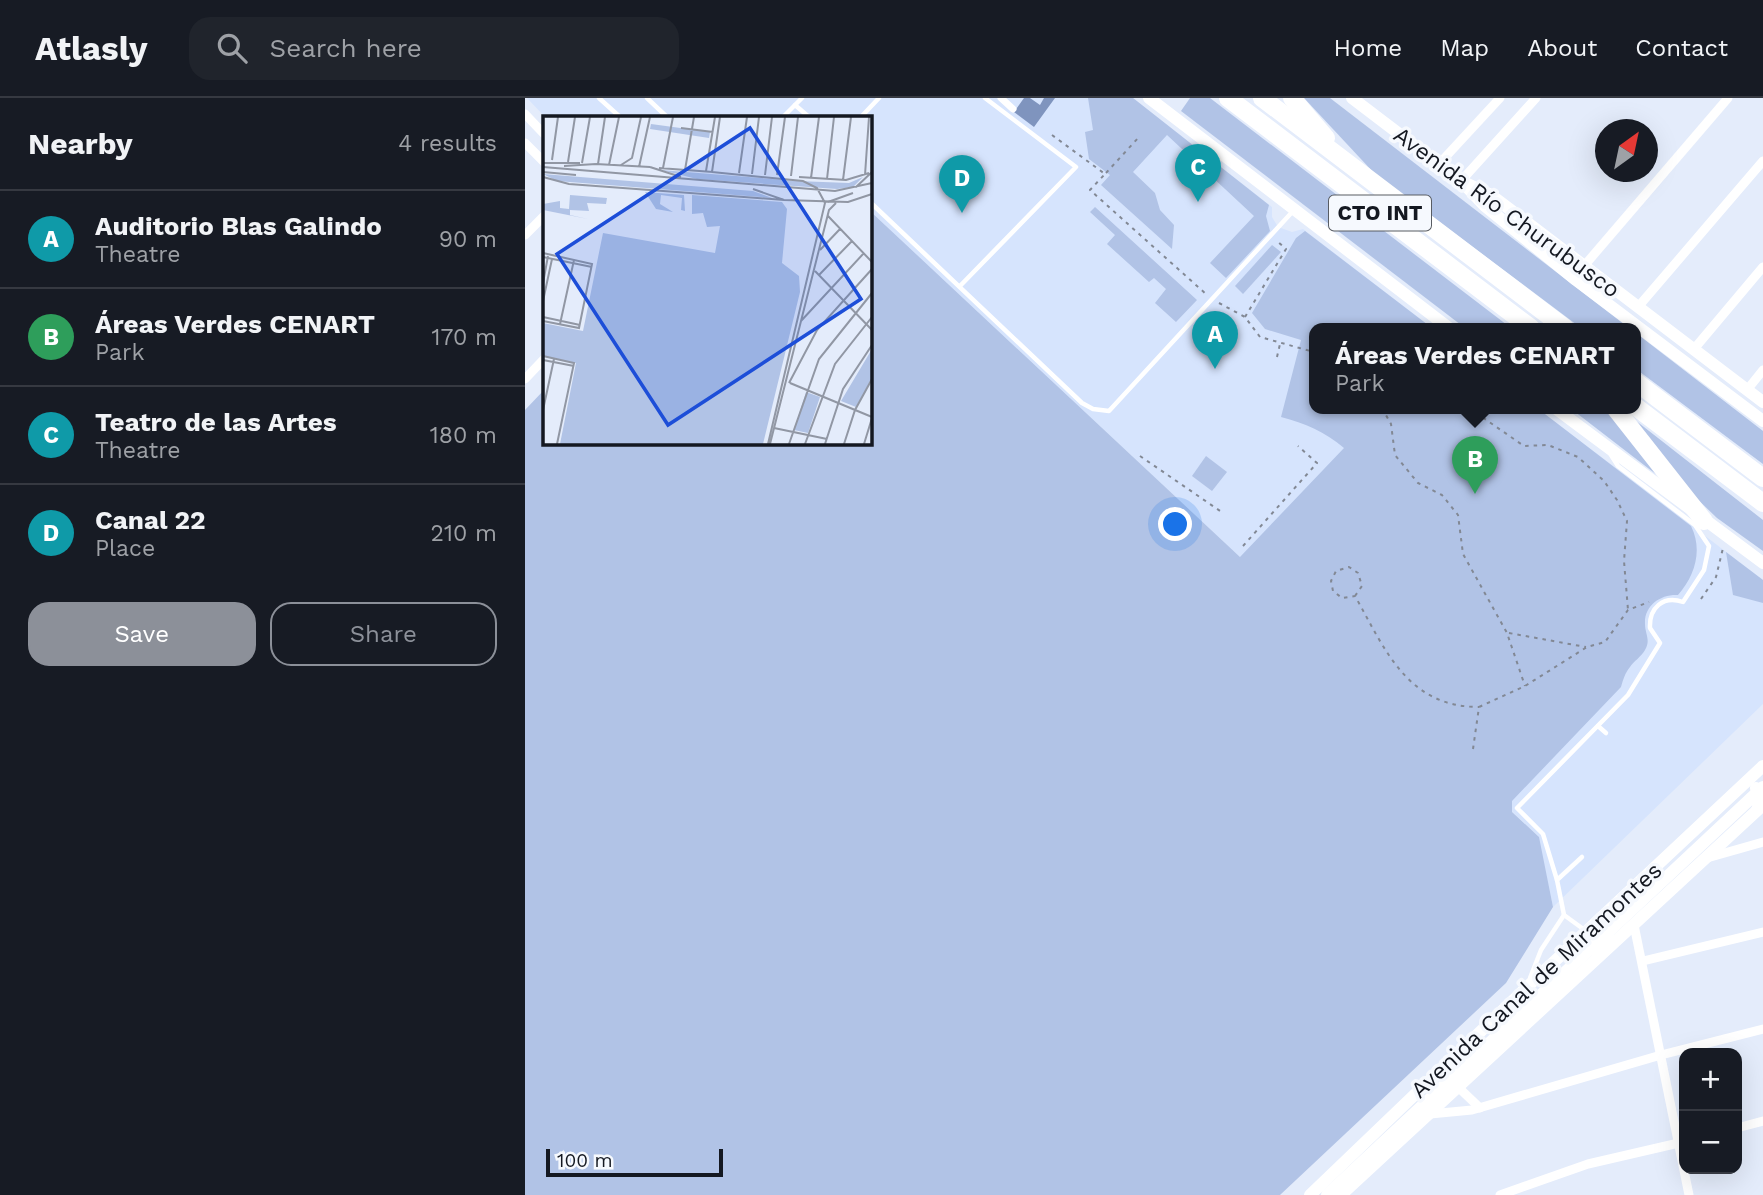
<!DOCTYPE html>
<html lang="en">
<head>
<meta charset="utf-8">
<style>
	:root { --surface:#171b24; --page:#20242c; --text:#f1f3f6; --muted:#9ea1a6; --line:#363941; --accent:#8c9099 }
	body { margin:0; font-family:"Work Sans",sans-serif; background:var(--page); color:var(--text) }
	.controls { position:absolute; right:21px; bottom:21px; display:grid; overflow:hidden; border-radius:14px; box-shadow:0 7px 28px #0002 }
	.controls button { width:63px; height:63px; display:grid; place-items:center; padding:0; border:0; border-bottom:2px solid var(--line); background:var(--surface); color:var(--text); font:35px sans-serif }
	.compass { position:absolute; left:1070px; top:21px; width:63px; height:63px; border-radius:50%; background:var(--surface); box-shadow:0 7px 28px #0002; rotate:33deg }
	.scale { position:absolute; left:21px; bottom:18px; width:177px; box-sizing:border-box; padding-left:7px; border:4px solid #141821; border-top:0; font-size:19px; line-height:24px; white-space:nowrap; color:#141821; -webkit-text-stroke:5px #f6f9fe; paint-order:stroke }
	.you { position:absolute; left:651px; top:427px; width:24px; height:24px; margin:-18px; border:5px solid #fff; border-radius:50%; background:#1a73e8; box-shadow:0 0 0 10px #1a73e833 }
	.badge { display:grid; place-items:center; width:46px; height:46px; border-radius:50%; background:var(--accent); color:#fff; font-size:23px; font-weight:700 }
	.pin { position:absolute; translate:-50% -58px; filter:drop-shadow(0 2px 4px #0008) }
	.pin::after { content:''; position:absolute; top:37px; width:24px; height:21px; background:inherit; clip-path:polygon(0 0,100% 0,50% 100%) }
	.popup { position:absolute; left:784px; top:225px; width:332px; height:91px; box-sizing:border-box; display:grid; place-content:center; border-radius:14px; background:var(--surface); filter:drop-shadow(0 2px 5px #0005); font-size:23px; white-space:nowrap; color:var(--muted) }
	.popup b { font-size:26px; color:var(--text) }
	.popup::after { content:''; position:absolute; left:50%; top:100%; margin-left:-14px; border:14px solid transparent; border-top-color:var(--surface) }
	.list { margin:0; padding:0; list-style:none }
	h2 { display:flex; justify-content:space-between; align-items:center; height:91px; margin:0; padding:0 28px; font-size:30px }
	h2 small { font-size:23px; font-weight:400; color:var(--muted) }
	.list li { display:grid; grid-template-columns:46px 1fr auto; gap:21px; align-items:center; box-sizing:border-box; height:98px; padding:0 28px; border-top:2px solid var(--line) }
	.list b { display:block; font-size:26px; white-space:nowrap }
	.list p { margin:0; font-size:23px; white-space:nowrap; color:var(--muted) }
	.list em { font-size:23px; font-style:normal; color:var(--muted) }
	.actions { display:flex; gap:14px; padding:21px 28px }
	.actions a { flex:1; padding:16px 0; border:2px solid var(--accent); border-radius:21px; text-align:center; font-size:24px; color:var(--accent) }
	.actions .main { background:var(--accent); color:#fff }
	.icon { flex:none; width:38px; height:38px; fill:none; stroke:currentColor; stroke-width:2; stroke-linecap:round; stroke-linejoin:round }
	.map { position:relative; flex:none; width:1238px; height:1097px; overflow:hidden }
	header { display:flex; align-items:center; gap:42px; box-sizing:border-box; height:98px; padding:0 35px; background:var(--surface); border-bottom:2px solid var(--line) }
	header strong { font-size:33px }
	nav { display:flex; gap:38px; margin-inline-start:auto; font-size:24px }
	.search { width:490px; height:63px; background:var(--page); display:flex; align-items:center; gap:18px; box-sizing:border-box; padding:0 24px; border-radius:21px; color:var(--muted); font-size:26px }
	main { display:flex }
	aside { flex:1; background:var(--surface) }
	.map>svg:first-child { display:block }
</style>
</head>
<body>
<header>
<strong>Atlasly</strong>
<div class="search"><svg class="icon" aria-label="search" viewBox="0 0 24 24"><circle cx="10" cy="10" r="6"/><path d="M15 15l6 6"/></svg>Search here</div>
<nav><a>Home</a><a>Map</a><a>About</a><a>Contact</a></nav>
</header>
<main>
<aside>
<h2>Nearby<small>4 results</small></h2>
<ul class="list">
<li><span class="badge" style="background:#0f9aa8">A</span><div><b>Auditorio Blas Galindo</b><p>Theatre</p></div><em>90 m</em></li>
<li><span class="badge" style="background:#2e9e5b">B</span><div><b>Áreas Verdes CENART</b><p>Park</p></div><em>170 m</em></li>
<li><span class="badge" style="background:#0f9aa8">C</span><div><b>Teatro de las Artes</b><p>Theatre</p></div><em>180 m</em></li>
<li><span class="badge" style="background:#0f9aa8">D</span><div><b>Canal 22</b><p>Place</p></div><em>210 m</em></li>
</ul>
<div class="actions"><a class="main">Save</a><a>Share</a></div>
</aside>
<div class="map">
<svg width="1238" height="1097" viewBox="0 0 1238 1097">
	<rect width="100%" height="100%" fill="#e4ecfb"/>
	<!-- built -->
	<path fill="#d6e4fd" d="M2,0H608L747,109V119L753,129L767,134L778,131L907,230H789V310H1012L1238,482V606L1028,809L1013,738L345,113V19H20Z"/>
	<!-- green -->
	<g fill="#b1c3e6">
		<path d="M563,0H608L744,107L741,118L745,133L701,180L685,165L729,118L642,37L608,74L630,95L635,112L649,127L647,151L576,87L585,77L564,61L560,34L568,32Z"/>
		<path d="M665,0H685L986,230H940L656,13Z"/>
		<path d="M779,0H805L1104,230H1056L849,75Z"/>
		<path d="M570,109L672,202L651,224L630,205L641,191L629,180L624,184L582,146L590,137L565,114Z"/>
		<path d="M345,113L715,459L819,350C800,334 780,325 756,319L776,242L740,231L727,215L771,140L780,133L907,230H789V310H1012L1166,428C1178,452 1170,478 1153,497C1136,496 1119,507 1120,526C1120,536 1126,542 1120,552C1116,559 1109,563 1105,569C1100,575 1098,582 1096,589L987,703V714L1014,739L1028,809L981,885L755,1097H0V312L19,292V345H345Z"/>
		<path d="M747,147L756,154L718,196L710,188Z"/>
		<path d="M1111,235L1238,333V366L1111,271Z"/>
		<path d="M1045,310H1081L1132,377Z"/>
		<path d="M1101,315L1238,422V453L1192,420L1165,394Z"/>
		<path d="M681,358L702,374L687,393L667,378Z"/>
		<path d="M1201,454L1238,482V505L1208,497Z"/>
	</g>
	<!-- water -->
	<path fill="#7f94be" d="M499,0H505L515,7L519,0H530L509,29L489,14Z"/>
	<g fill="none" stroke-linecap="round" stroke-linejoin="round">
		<!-- path -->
		<g stroke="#828894" stroke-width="2" stroke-dasharray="3.5 5" stroke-linecap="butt">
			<path d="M527,37L580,76L565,92L681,196"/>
			<path d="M581,75L614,39"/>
			<path d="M694,205L720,219L735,239L789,254"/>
			<path d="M720,219L761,151L752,143"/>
			<path d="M752,259L755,246"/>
			<path d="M857,310L866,326L870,357L893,385L917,397L933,417L938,456L982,535L1000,588"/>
			<path d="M944,310L999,348L1023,347L1053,359L1079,383L1092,402L1102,423L1099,463L1103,512"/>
			<path d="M615,358L698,415"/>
			<path d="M718,448L792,365L773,348"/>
			<path d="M830,498L837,488L833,475L824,469L811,473L806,483L808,493L817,500L830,498C860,551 882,609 954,609"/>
			<path d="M1176,501L1191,479L1198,450"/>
			<path d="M984,535L1061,549"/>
			<path d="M948,651L954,609L1000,588L1062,549L1080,544L1103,512L1124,504"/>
		</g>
		<!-- service -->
		<g stroke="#fff" stroke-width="4.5">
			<path d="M74,0L95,19"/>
			<path d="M122,0L142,19"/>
			<path d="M270,7L277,0"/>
			<path d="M258,19L270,7L284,19"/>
			<path d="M336,19L354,0"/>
			<path d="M345,104L557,305L568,311L584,313L769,112"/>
			<path d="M435,188L551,69L460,0"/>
			<path d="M1073,628L1081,635"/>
			<path d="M1057,759L1032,782L1039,817L1061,833"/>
			<path d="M1032,782L1018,736L992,710L1103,597L1135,545L1125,530C1124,510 1138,497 1158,504L1179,472L1184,448L1170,427L1093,368L1086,357"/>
			<path d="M1005,880L1016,852L1039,817"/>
		</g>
		<!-- pedestrian -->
		<path stroke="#fff" stroke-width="7" d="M476,0L488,11"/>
		<!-- minor -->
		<g stroke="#fff" stroke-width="9">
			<path d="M0,16L19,36"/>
			<path d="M0,45L19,64"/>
			<path d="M914,66L975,0"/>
			<path d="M936,83L1011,0"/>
			<path d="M0,137L19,118"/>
			<path d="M1059,168L1203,0"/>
			<path d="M1113,209L1238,63"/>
			<path d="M1169,251L1238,169"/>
			<path d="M0,281L19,261"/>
			<path d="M1222,292L1238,272"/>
			<path d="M1182,760L1238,744"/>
			<path d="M1109,827L1164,1097"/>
			<path d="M1118,863L1238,834"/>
			<path d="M933,989L955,1010"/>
			<path d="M905,1016L947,1012L1136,957L1238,931"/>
			<path d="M1212,1030L1238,1023"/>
			<path d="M975,1097L1063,1066L1158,1044"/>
		</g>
		<!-- tertiary -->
		<path stroke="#fff" stroke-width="12" d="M816,1097L1238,707"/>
		<!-- secondary -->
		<g stroke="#fff" stroke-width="12">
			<path d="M624,0L924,230"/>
			<path d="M827,0L936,83L966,97L1238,304"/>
			<path d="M941,88L960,108L1051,182L1238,323"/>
			<path d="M1030,310L1238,465"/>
			<path d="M1231,690L1236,699L1232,712"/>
			<path d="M1071,852L1090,843"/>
			<path d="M785,1097L1001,890L1238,668"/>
			<path d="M802,1097L1238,689"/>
		</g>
		<!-- motorway -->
		<g stroke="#fff" stroke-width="18">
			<path d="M703,0L1006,230"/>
			<path d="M737,0L1040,230"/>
			<path d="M767,0L801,40"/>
			<path d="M1111,284L1238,380"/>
			<path d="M1111,309L1238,405"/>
			<path d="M1090,310L1179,423"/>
		</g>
	</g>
	<g text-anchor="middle" stroke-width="7" stroke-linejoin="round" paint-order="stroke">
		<!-- shield labels -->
		<rect fill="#f6f9fe" stroke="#585c63" stroke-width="2" x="804" y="97.5" width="102" height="35" rx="5"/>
		<g font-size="21" font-weight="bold" fill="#141821">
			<text x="855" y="122">CTO INT</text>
		</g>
		<!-- street labels -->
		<g font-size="23" fill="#141821" stroke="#f6f9fe">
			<text transform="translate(982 114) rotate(36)" y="8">Avenida Río Churubusco</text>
			<text transform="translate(1011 882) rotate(-43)" y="8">Avenida Canal de Miramontes</text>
		</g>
	</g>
	<!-- overview -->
	<g transform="translate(18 18)">
		<rect width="329" height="329" fill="#e4ecfb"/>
		<path d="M108,8L167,16L166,22L107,13ZM118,54L254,65L306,67L320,61L310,71L294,73L154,63ZM0,58L210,75L229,82L14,65ZM102,76L141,79L142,95L138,94L139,82L118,79L117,88L130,96L113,93ZM27,79L64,82L63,88L44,87L46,95L27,94V99L45,103L0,94V88L17,85V92L26,93ZM149,79L239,86L244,93L239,147L256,160L257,176L220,328H17L33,247L0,240V207L40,215L60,117L172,137L177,110L164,111L160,97L149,98ZM329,233V262L313,291L298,285ZM263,276L277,281L265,317L251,314Z" fill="#b1c3e6"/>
		<path fill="none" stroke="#9197a4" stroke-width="2" d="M138,12L170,16M9,44L15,1M25,46L32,1M0,47H37M39,47L47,1M53,48L107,51M55,48L62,1M66,49L76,1M78,49L89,42L98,1M21,50L53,48M0,51L292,75L329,67M96,51L107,1M107,51L138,61M116,52L170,56M120,52L130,1M142,54L151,1M163,55L172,1M0,56L33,59M169,56L177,1M169,56L260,65L274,72L282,87L225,328M196,57L204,1M209,58L216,1M222,59L229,1M234,59L242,1M322,59L326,1M248,60L255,1M0,61L26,68L241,84L305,86L329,78M256,61L303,64L326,57M268,62L276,1M284,63L291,1M300,64L308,1M313,71L329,56M210,73L241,84M285,86L310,77M285,100L329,146M277,134L297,113M0,137L49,148L36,212L0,205M0,141L49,151M272,155L329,214M276,159L309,125M0,167L5,140M0,185L9,143M0,201L37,209M258,205L321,137M17,208L31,144M0,240L31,247L14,328M0,244L31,250M246,267L274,214L329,153M247,267L329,301M0,294L11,243M231,312L284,323M227,328L286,94L293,87M246,328L276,243L329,177M262,328L292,248L329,201M282,328L300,273L329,229M301,328L312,294L329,263M321,328L329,302"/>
		<path fill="#1d4ed8" fill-opacity="0.15" stroke="#1d4ed8" stroke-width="3.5" d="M207,12L318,183L125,309L14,138Z"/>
		<rect width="329" height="329" fill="none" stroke="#141821" stroke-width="3.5"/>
	</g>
</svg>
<div class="controls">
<button>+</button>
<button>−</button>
</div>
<svg class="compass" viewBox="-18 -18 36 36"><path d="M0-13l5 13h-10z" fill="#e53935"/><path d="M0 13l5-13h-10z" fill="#9ea1a6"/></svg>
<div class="scale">100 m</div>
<div class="you"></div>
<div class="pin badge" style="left:690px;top:271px;background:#0f9aa8">A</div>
<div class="pin badge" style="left:950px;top:396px;background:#2e9e5b">B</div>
<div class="popup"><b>Áreas Verdes CENART</b>Park</div>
<div class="pin badge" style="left:673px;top:104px;background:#0f9aa8">C</div>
<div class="pin badge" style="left:437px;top:115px;background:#0f9aa8">D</div>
</div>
</main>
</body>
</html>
